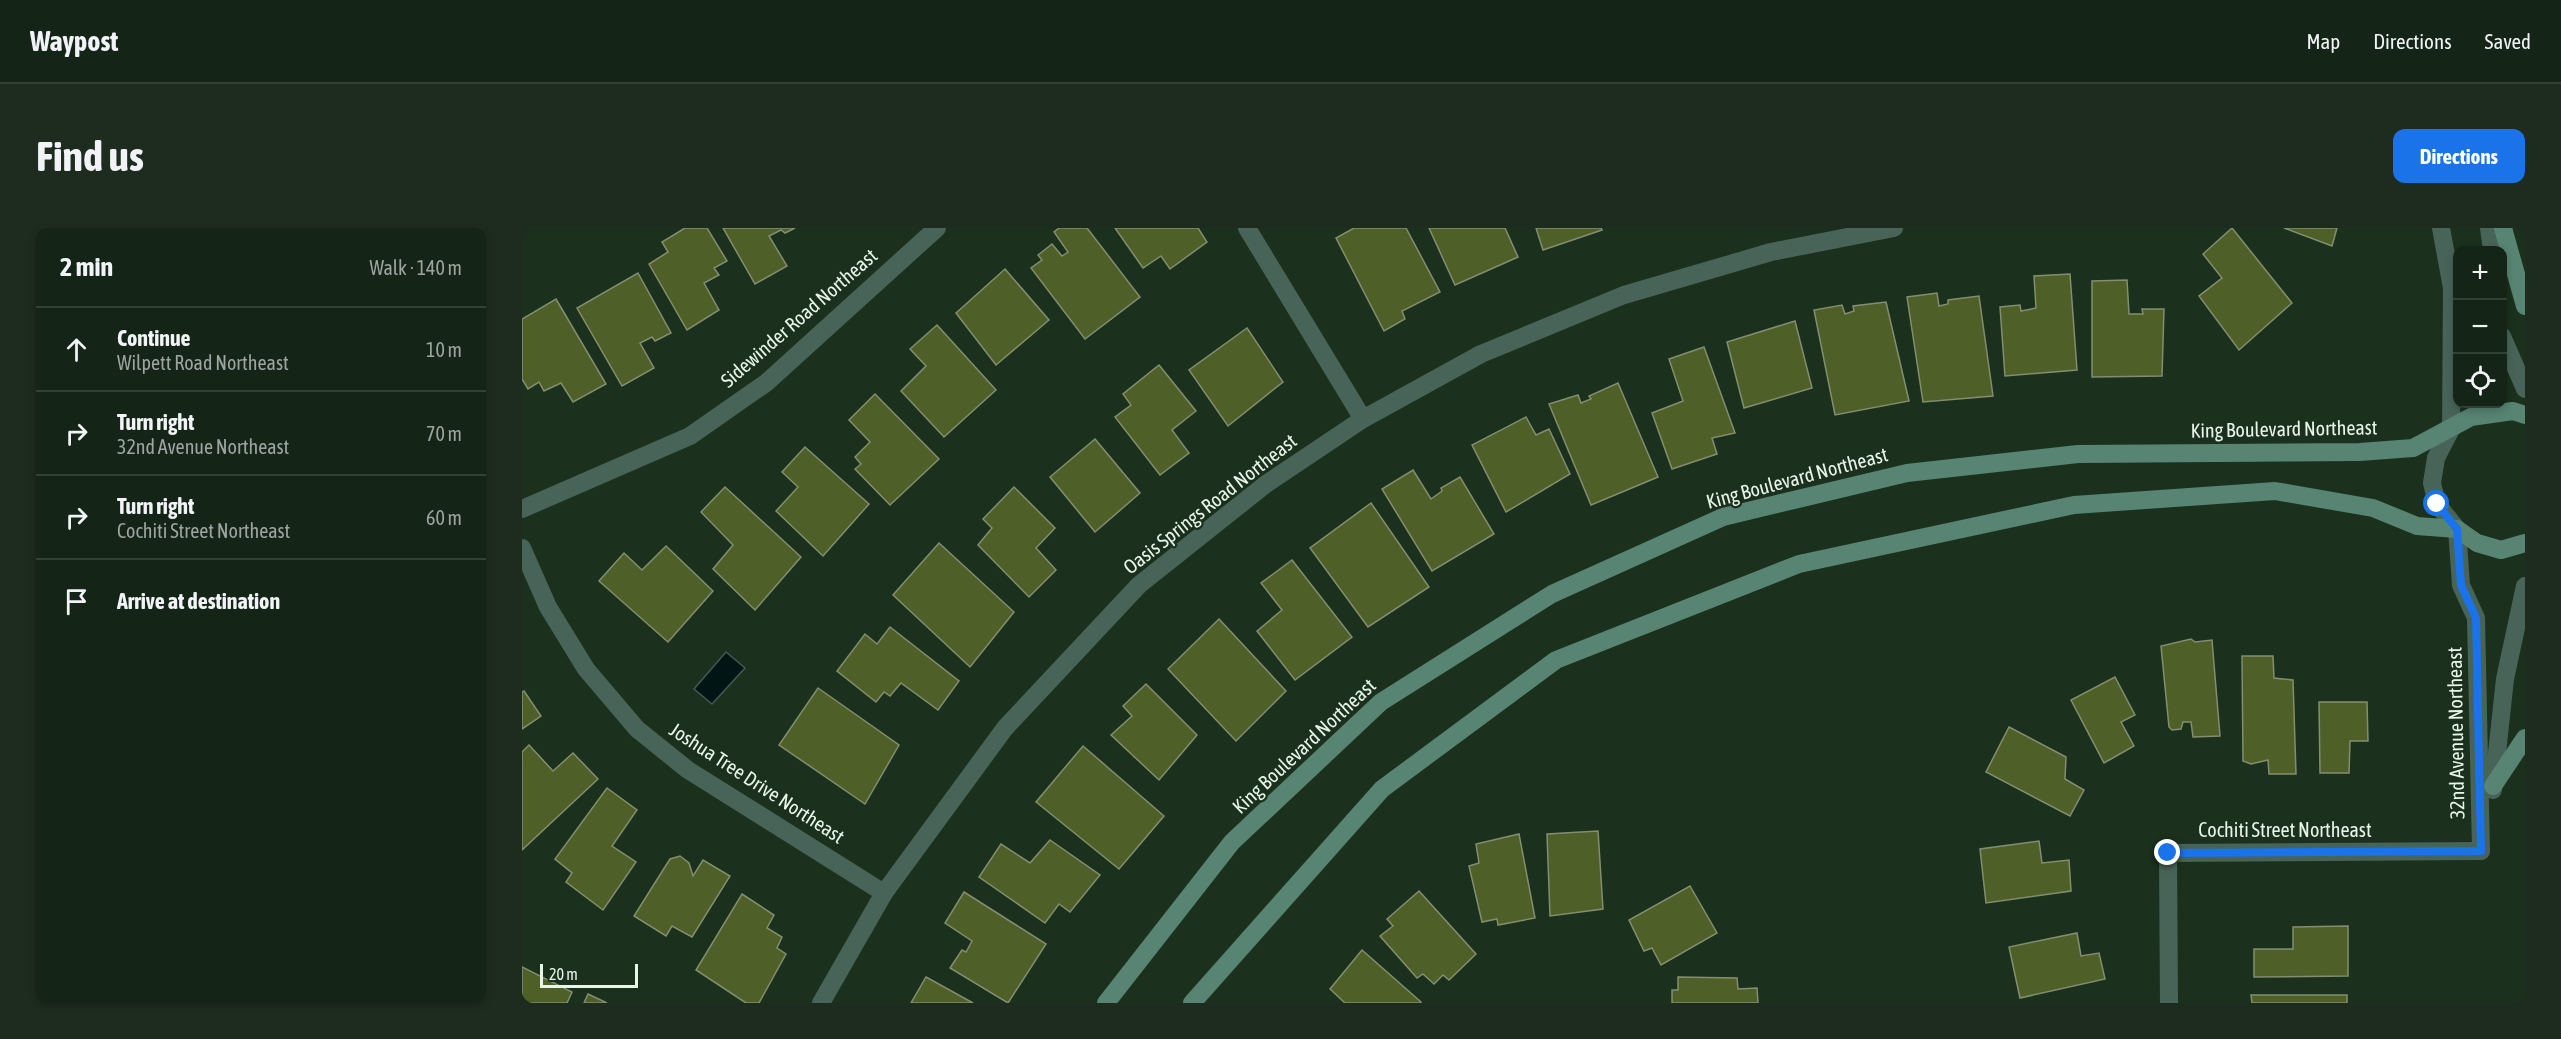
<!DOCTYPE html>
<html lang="en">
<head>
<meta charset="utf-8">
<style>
	:root { --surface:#142416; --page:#1d2c1f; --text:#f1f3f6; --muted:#9da4a1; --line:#334135; --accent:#1a73e8 }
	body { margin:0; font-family:"Asap Condensed",sans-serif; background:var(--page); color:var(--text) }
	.controls { position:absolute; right:18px; top:18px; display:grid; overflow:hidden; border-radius:12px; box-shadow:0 3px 9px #0003 }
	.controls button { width:54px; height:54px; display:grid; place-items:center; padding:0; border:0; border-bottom:2px solid var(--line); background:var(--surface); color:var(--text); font:30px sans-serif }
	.scale { position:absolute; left:18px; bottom:15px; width:98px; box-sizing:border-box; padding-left:6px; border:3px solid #e8f5e9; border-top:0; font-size:16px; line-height:21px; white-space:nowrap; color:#e8f5e9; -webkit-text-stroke:4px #1b301d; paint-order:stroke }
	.stop { position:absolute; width:18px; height:18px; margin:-14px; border:4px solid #1a73e8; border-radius:50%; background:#fff }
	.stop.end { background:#1a73e8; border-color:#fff; box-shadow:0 2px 6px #0008 }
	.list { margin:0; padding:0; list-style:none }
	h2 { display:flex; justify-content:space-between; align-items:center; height:78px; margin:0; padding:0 24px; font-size:26px }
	h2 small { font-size:20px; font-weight:400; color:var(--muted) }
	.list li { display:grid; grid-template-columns:39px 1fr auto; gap:18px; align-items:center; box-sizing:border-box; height:84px; padding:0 24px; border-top:2px solid var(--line) }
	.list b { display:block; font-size:22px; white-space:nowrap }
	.list p { margin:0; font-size:20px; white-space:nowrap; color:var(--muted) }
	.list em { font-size:20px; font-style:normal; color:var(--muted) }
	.icon { flex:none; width:33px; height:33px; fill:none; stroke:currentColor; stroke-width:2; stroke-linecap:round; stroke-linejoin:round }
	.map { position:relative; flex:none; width:2003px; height:775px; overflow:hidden; border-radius:12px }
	header { display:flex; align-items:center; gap:36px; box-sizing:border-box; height:84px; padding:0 30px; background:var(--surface); border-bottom:2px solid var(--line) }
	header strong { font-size:28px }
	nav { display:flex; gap:33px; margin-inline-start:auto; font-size:21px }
	.intro { display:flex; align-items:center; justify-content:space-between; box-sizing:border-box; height:144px; padding:0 36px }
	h1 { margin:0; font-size:42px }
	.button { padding:15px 27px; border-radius:12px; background:var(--accent); color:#fff; font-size:21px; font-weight:700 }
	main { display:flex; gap:36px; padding:0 36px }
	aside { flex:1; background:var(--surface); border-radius:12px; box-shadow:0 3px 9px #0003 }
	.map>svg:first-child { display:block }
</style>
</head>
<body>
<header>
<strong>Waypost</strong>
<nav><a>Map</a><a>Directions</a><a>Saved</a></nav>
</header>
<div class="intro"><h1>Find us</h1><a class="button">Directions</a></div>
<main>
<aside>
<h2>2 min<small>Walk · 140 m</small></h2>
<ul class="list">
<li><svg class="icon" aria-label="ahead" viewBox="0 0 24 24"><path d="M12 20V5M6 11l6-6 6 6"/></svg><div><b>Continue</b><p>Wilpett Road Northeast</p></div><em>10 m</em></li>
<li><svg class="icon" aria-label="right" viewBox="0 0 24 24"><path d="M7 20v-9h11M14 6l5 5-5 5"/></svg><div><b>Turn right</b><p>32nd Avenue Northeast</p></div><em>70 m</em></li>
<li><svg class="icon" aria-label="right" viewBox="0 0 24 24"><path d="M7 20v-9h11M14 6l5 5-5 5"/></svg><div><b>Turn right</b><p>Cochiti Street Northeast</p></div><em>60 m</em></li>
<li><svg class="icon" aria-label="arrive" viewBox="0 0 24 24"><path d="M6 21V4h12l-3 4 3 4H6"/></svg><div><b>Arrive at destination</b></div></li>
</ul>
</aside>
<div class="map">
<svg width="2003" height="775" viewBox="0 0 2003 775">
	<rect width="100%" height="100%" fill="#1b301d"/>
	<!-- water -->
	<path fill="#001514" stroke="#465854" stroke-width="1.5" d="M204,424L223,440L190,476L172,461Z"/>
	<!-- building -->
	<g fill="#4e6028" stroke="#838e71" stroke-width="1.5">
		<path d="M163,0H185L205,33L192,40L197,47L182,55L197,82L165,102L127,36L146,24L140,14Z"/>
		<path d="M201,0H273L263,5L259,2L247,8L265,38L233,56Z"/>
		<path d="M537,0H565L618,69L563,111L509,40L520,32L516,27L530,16L540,28L546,24L532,4Z"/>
		<path d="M593,0H676L685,14L648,41L639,28L621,40Z"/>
		<path d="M832,0H884L918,64L880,83L883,91L862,103L814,10Z"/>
		<path d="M907,0H983L996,29L933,57Z"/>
		<path d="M1014,0H1079L1080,2L1021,22Z"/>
		<path d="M1710,0L1770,75L1717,122L1677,68L1700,50L1681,26Z"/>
		<path d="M1762,0H1815L1810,18Z"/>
		<path d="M483,41L527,92L474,137L434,85Z"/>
		<path d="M116,45L149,105L133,113L130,109L118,115L132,140L100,158L55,80Z"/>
		<path d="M1548,46L1555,142L1483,148L1478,79L1498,77L1499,83L1514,80L1512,48Z"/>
		<path d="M1605,52L1607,86H1621L1620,81H1642L1640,148L1570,149V53Z"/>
		<path d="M1415,65L1417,78L1426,76V72L1457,68L1471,168L1401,174L1385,69Z"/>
		<path d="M34,71L84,156L51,174L39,155L22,163L17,154L6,161L0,151V91Z"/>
		<path d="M1364,74L1387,173L1313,187L1292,82L1320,77L1323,86L1332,83L1331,78Z"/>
		<path d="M1273,93L1290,160L1222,180L1205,114Z"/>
		<path d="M415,97L474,162L422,209L379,163L404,138L388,121Z"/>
		<path d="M725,100L761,154L706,198L667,142Z"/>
		<path d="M1182,119L1213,205L1190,210L1195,226L1150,241L1130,185L1161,173L1147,131Z"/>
		<path d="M637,137L674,183L650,202L667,225L638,247L593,189L609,177L601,166Z"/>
		<path d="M1096,155L1136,249L1069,277L1027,176L1056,167L1059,175L1069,171L1067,168Z"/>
		<path d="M353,166L417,231L368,277L333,241L339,236L333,229L348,214L327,192Z"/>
		<path d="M1004,189L1014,207L1027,201L1048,246L984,284L950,217Z"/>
		<path d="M573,211L618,265L573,304L528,249Z"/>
		<path d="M283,219L347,276L301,328L254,283L276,259L260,244Z"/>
		<path d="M891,242L909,271L920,263L919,260L938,249L972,306L910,343L860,261Z"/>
		<path d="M203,259L279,329L233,382L191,341L211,317L179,284Z"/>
		<path d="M492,259L533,300L514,320L534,342L507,369L456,317L470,300L461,291Z"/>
		<path d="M849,275L907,359L846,399L788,320Z"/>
		<path d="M417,315L492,384L448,439L371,367Z"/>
		<path d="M144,318L191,363L146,414L77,353L102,325L120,342Z"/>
		<path d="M770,332L830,409L773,452L735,403L760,382L739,355Z"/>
		<path d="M697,391L764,463L714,513L646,441Z"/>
		<path d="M368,399L437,453L416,482L379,455L368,468L362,464L354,474L315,443L343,406L355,416Z"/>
		<path d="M1669,411L1673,414L1690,412L1698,508L1671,509L1669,494H1661L1659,501L1650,502L1647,499L1639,418Z"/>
		<path d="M1720,428H1751L1752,450L1771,452L1774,546H1747L1746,532L1729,536L1721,533Z"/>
		<path d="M1593,449L1613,487L1599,494L1612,518L1582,535L1549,472Z"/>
		<path d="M624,456L675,507L637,552L589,507L610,488L601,478Z"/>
		<path d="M296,460L377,517L343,576L257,517Z"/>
		<path d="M2,463L19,488L0,501V464Z"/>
		<path d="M1797,474H1845L1846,513H1828L1827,545H1798Z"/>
		<path d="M1487,499L1544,529L1543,551L1562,562L1548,588L1464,544Z"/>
		<path d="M7,517L31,543L51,525L76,551L0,622V524Z"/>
		<path d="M561,518L642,588L597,641L514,574Z"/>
		<path d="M85,560L115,582L90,618L114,634L81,682L44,654L50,645L33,631Z"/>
		<path d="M1076,603L1081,681L1028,688L1025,606Z"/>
		<path d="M997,606L1013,690L976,697L975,691L960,694L947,638L957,635L954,616Z"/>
		<path d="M528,612L578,647L548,684L537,676L523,695L457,649L479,616L508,635Z"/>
		<path d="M1517,613L1520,635L1547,632L1549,663L1464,675L1458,621Z"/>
		<path d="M158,628L167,635L171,648L181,632L208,648L170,709L150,698L144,708L112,688L148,631Z"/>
		<path d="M1168,658L1195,705L1139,737L1130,720L1122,723L1107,692Z"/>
		<path d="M897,663L954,726L927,752L921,747L912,756L901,746L895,750L858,708L871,698L865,691Z"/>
		<path d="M442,664L524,716L486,775L428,740L440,722L444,724L450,713L423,695Z"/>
		<path d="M220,666L252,687L245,700L260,709L255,720L264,726L237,775H224L174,742Z"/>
		<path d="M1826,698V748L1732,749V721H1771V699Z"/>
		<path d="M1555,705L1559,728L1577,725L1583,751L1498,770L1487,719Z"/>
		<path d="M840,722L899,774L898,775H823L808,761Z"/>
		<path d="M0,739L50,764L45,775H0Z"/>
		<path d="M404,749L451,775H389Z"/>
		<path d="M1156,749L1215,750L1216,761L1235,760L1236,775H1150V762H1156Z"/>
		<path d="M66,766L85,775H62Z"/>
		<path d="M1729,767H1825V775H1730Z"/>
	</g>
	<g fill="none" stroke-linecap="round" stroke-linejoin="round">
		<!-- street -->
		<g stroke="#486459" stroke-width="18">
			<path d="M725,0L841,191"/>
			<path d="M1919,0L1930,60L1929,201L1914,230L1910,255L1915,276L1935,301L1939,357L1954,390L1959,623"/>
			<path d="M1967,0L1970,22"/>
			<path d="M1980,108L2003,161"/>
			<path d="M0,281L168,208L244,155L415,0"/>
			<path d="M0,320L26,379L64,441L115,501L166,542L362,665"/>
			<path d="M1971,562L1983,451L2003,358"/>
			<path d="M299,775L362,665L483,500L617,357L744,256L841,191L959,126L1102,67L1249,24L1372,0"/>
			<path d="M1647,775L1646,625L1959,623"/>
		</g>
		<!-- secondary -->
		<g stroke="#578473" stroke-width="18">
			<path d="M1981,0L2003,78"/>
			<path d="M1971,558L2003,510"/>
			<path d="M584,775L710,614L859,474L1030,366L1201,289L1385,245L1556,226L1838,224L1891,220L1949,189L1991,183L2003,187"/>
			<path d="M670,775L860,561L1034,432L1277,336L1552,277L1753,263L1851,280L1895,298L1935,301L1955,315L1979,322L2003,315"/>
		</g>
	</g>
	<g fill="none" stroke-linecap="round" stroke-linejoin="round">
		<!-- route -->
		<path stroke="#1a73e8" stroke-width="8" d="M1646,625L1959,623L1954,390L1939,357L1935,301L1915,276"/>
	</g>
	<g text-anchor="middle" stroke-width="4.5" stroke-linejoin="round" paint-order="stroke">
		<!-- street labels -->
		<g font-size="20" fill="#e8f5e9" stroke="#1b301d">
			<text transform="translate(277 90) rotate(-41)" y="7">Sidewinder Road Northeast</text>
			<text transform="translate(1762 201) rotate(-1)" y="7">King Boulevard Northeast</text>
			<text transform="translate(1275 250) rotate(-15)" y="7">King Boulevard Northeast</text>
			<text transform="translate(688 276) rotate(-38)" y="7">Oasis Springs Road Northeast</text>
			<text transform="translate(1934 505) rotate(-91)" y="7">32nd Avenue Northeast</text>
			<text transform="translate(782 518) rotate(-43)" y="7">King Boulevard Northeast</text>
			<text transform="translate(235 555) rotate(33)" y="7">Joshua Tree Drive Northeast</text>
			<text x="1763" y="609">Cochiti Street Northeast</text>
		</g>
	</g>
</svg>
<div class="controls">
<button>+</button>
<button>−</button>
<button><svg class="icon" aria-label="locate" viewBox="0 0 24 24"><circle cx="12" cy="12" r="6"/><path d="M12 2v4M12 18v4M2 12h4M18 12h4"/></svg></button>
</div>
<div class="scale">20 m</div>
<div class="stop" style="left:1915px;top:276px"></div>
<div class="stop end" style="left:1646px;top:625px"></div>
</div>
</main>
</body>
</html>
